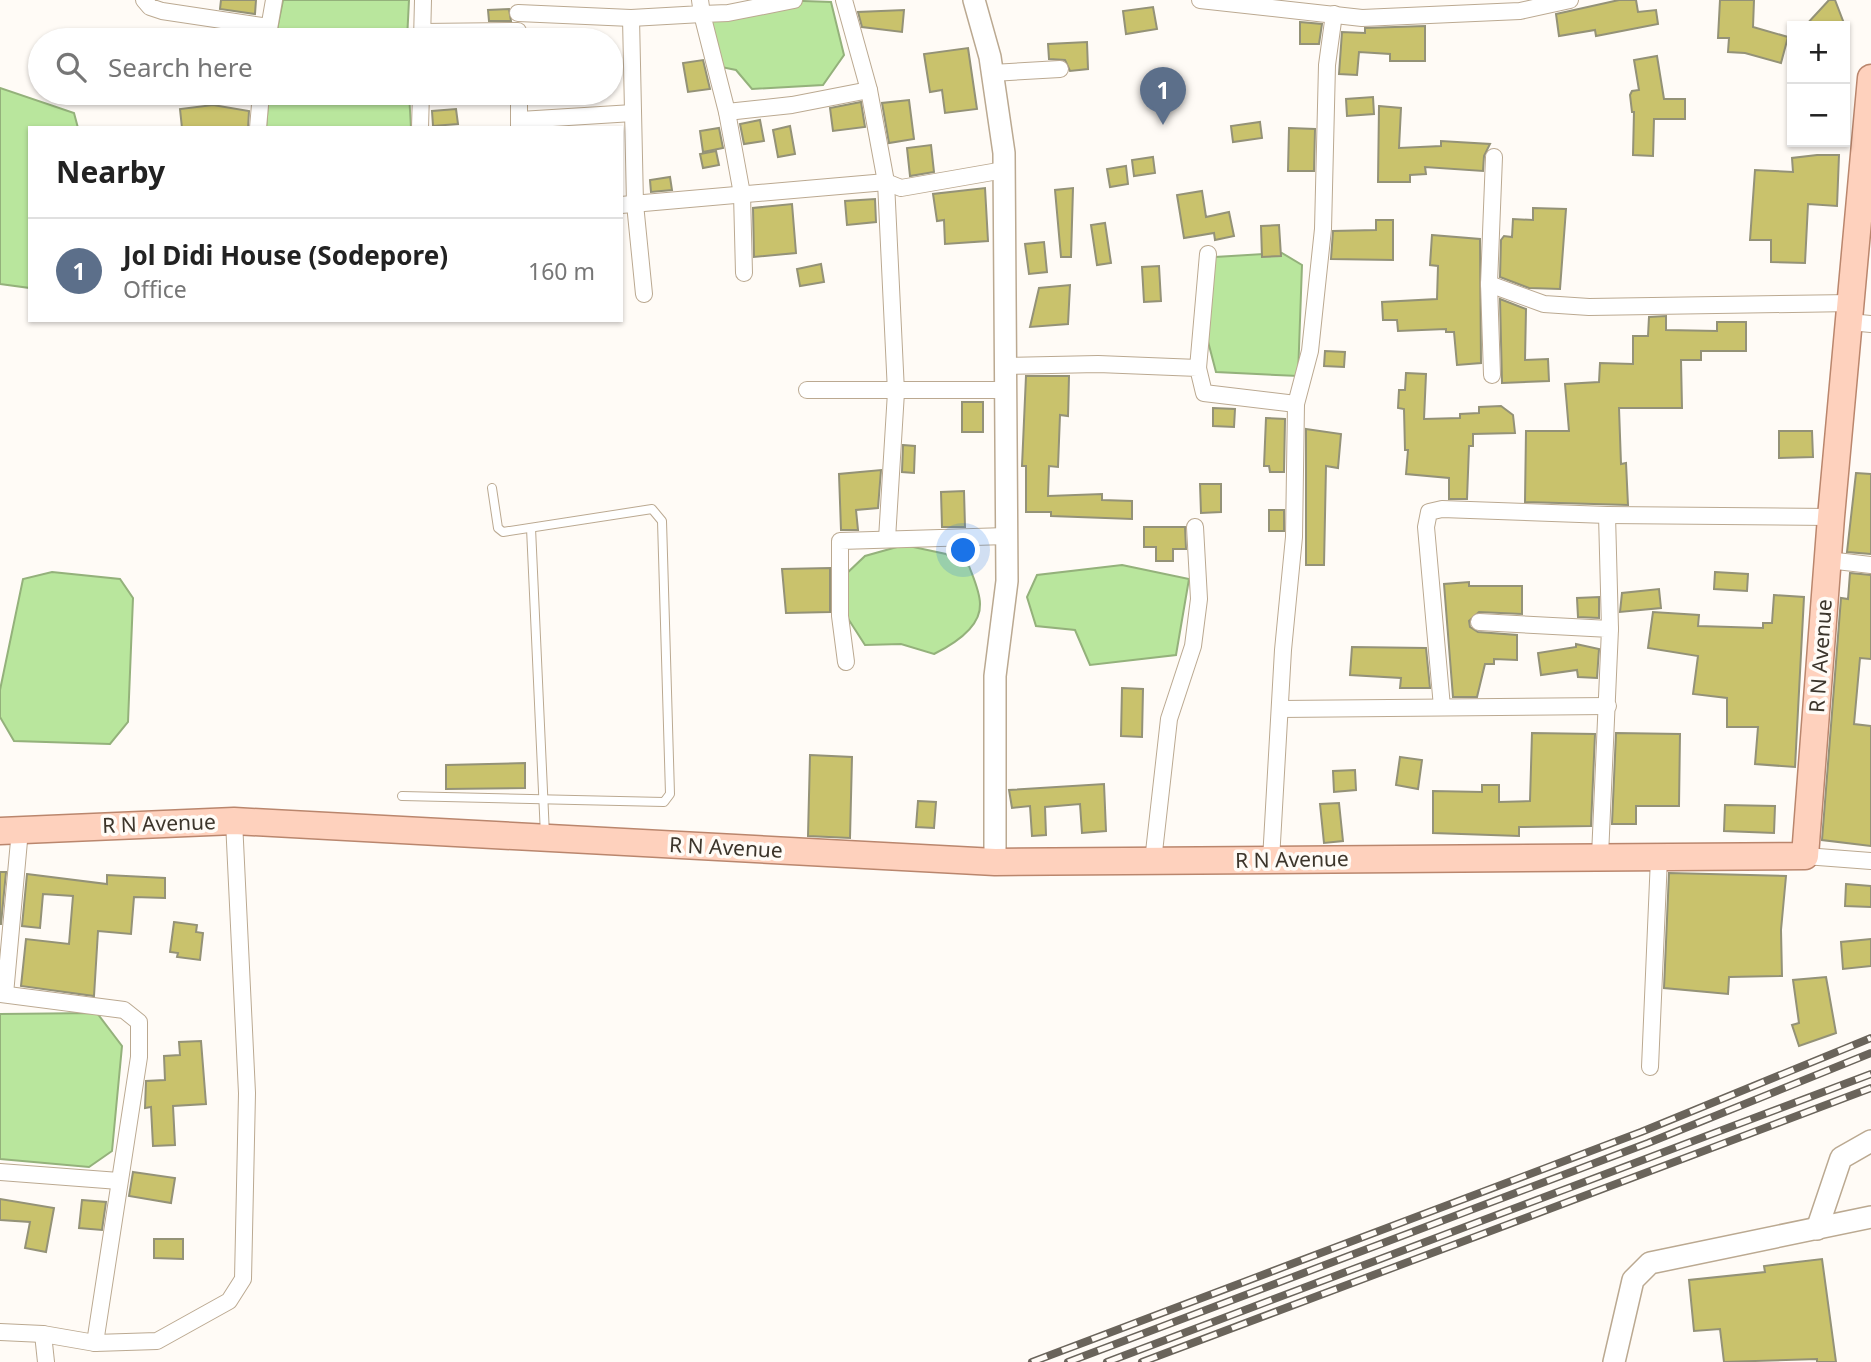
<!DOCTYPE html>
<html lang="en">
<head>
<meta charset="utf-8">
<style>
	:root { --surface:#fff; --page:#f2f2f2; --text:#222; --muted:#767676; --line:#e0e0e0; --accent:#418095 }
	body { margin:0; font-family:"Noto Sans",sans-serif; background:var(--page); color:var(--text) }
	.controls { position:absolute; right:21px; top:21px; display:grid; overflow:hidden; border-radius:0px; box-shadow:0 2px 5px #0004 }
	.controls button { width:63px; height:63px; display:grid; place-items:center; padding:0; border:0; border-bottom:2px solid var(--line); background:var(--surface); color:var(--text); font:35px sans-serif }
	.you { position:absolute; left:964px; top:551px; width:24px; height:24px; margin:-18px; border:5px solid #fff; border-radius:50%; background:#1a73e8; box-shadow:0 0 0 10px #1a73e833 }
	.badge { display:grid; place-items:center; width:46px; height:46px; border-radius:50%; background:var(--accent); color:#fff; font-size:23px; font-weight:700 }
	.pin { position:absolute; translate:-50% -58px; filter:drop-shadow(0 2px 4px #0008) }
	.pin::after { content:''; position:absolute; top:37px; width:24px; height:21px; background:inherit; clip-path:polygon(0 0,100% 0,50% 100%) }
	.list { margin:0; padding:0; list-style:none }
	h2 { display:flex; justify-content:space-between; align-items:center; height:91px; margin:0; padding:0 28px; font-size:30px }
	h2 small { font-size:23px; font-weight:400; color:var(--muted) }
	.list li { display:grid; grid-template-columns:46px 1fr auto; gap:21px; align-items:center; box-sizing:border-box; height:105px; padding:0 28px; border-top:2px solid var(--line) }
	.list b { display:block; font-size:26px; white-space:nowrap }
	.list p { margin:0; font-size:23px; white-space:nowrap; color:var(--muted) }
	.list em { font-size:23px; font-style:normal; color:var(--muted) }
	.icon { flex:none; width:38px; height:38px; fill:none; stroke:currentColor; stroke-width:2; stroke-linecap:round; stroke-linejoin:round }
	.map { position:relative; flex:none; width:1871px; height:1362px; overflow:hidden }
	.search { position:absolute; background:var(--surface); box-shadow:0 2px 5px #0004; left:28px; top:28px; width:595px; height:77px; display:flex; align-items:center; gap:18px; box-sizing:border-box; padding:0 24px; border-radius:38px; color:var(--muted); font-size:26px }
	.panel { position:absolute; background:var(--surface); box-shadow:0 2px 5px #0004; left:28px; top:126px; width:595px; height:196px; border-radius:0px }
	.map>svg:first-child { display:block }
</style>
</head>
<body>
<div class="map">
<svg width="1871" height="1362" viewBox="0 0 1871 1362">
	<rect width="100%" height="100%" fill="#fffbf6"/>
	<!-- water -->
	<g fill="#b9e69d" stroke="#94b17b" stroke-width="2">
		<path d="M283,0H409L407,40H275Z"/>
		<path d="M776,0L831,2L844,55L823,85L752,89L736,70L716,66L705,17Z"/>
		<path d="M0,88L74,113L78,128H30V288L0,284Z"/>
		<path d="M269,93H409L411,128H266Z"/>
		<path d="M1282,253L1302,265L1298,376L1216,372L1199,307L1215,257Z"/>
		<path d="M904,545L946,554L969,566C973,577 980,592 980,604C981,628 952,645 934,654L901,644L865,645L847,617L844,576L865,556Z"/>
		<path d="M1122,565L1189,579L1176,655L1090,665L1075,630L1036,626L1027,597L1037,575Z"/>
		<path d="M52,572L120,579L133,598L128,722L110,744L14,741L0,717V690L23,579Z"/>
		<path d="M97,1013L122,1046L112,1151L89,1167L0,1159V1014Z"/>
	</g>
	<!-- building -->
	<g fill="#c9c26c" stroke="#949277" stroke-width="2">
		<path d="M221,0H256L255,14L220,9Z"/>
		<path d="M1619,0H1636L1638,12L1656,10L1658,24L1596,36L1595,30L1559,36L1556,14Z"/>
		<path d="M1720,0H1754L1753,27L1788,37L1781,63L1745,53L1728,52L1729,38H1718Z"/>
		<path d="M1829,0H1835L1845,26H1805Z"/>
		<path d="M1153,7L1157,29L1126,34L1123,11Z"/>
		<path d="M509,9L511,21H489L488,10Z"/>
		<path d="M904,10L902,32L862,27L858,12Z"/>
		<path d="M1300,22L1322,24L1319,44H1300Z"/>
		<path d="M1425,26V61H1390V54L1359,52L1357,75L1339,74L1342,32L1365,33V28Z"/>
		<path d="M1087,42L1088,69L1070,71L1065,60L1049,59L1048,44Z"/>
		<path d="M968,48L977,109L945,113L942,90L930,92L924,54Z"/>
		<path d="M1657,56L1664,99H1685V119H1654L1653,156L1633,155L1634,112H1632L1630,95L1632,91L1639,90L1634,60Z"/>
		<path d="M703,60L710,89L688,92L683,63Z"/>
		<path d="M1373,97L1374,114L1347,116L1346,99Z"/>
		<path d="M909,100L914,139L889,143L882,103Z"/>
		<path d="M861,102L865,127L833,131L830,108Z"/>
		<path d="M213,105L249,111L248,128H182L180,109Z"/>
		<path d="M1379,106L1401,108L1399,148L1441,146V141L1490,144L1484,156L1483,171L1425,167L1426,174L1410,175V182H1378Z"/>
		<path d="M456,109L458,124L433,126L432,111Z"/>
		<path d="M760,120L764,141L744,144L740,124Z"/>
		<path d="M1260,122L1262,138L1233,142L1231,126Z"/>
		<path d="M790,126L795,154L778,157L773,130Z"/>
		<path d="M719,128L723,148L703,152L700,131Z"/>
		<path d="M1289,128L1315,129L1314,171H1288Z"/>
		<path d="M931,145L934,172L910,176L907,148Z"/>
		<path d="M716,151L719,165L703,168L700,154Z"/>
		<path d="M1817,155H1839L1837,206L1808,204L1805,263L1771,262V240H1750L1755,170L1793,172L1792,158Z"/>
		<path d="M1153,157L1155,173L1134,176L1132,160Z"/>
		<path d="M1126,166L1128,184L1110,187L1107,169Z"/>
		<path d="M670,177L672,190L651,192L650,180Z"/>
		<path d="M985,188L988,241L945,244L944,220L937,221L933,194Z"/>
		<path d="M1073,188L1071,257H1061L1055,190Z"/>
		<path d="M1202,191L1206,217L1229,212L1234,236L1215,240L1214,233L1184,238L1177,195Z"/>
		<path d="M875,199L876,222L847,225L845,201Z"/>
		<path d="M792,204L796,253L754,257L753,208Z"/>
		<path d="M1533,208L1566,209L1560,289L1529,288L1500,277L1501,240L1504,236L1512,237L1513,219L1533,220Z"/>
		<path d="M1376,220H1393V260L1331,259L1333,231L1376,230Z"/>
		<path d="M1105,223L1111,263L1097,265L1091,225Z"/>
		<path d="M1279,225L1281,256L1262,257L1261,226Z"/>
		<path d="M1432,235L1480,239L1481,363L1457,365L1454,332H1446V329L1398,331L1397,320H1383L1382,302L1437,299L1438,266L1430,265Z"/>
		<path d="M1044,242L1047,272L1029,274L1025,244Z"/>
		<path d="M821,264L824,282L800,286L797,269Z"/>
		<path d="M1159,266L1161,301L1144,302L1142,267Z"/>
		<path d="M1070,285L1068,324L1030,327L1039,288Z"/>
		<path d="M1500,299L1526,309L1525,360L1548,359L1549,381L1502,383Z"/>
		<path d="M1666,316V330L1717,331V322H1746V351H1701V360H1681L1682,408H1619L1621,464L1626,463L1628,505L1525,502L1526,431H1569L1565,384L1599,382L1600,363L1633,364V336H1648L1649,317Z"/>
		<path d="M1325,351L1345,352L1344,367L1324,366Z"/>
		<path d="M1406,373L1426,374L1424,419L1460,418V414L1479,413V407L1501,406L1513,415L1515,433L1473,434V446H1469L1467,499H1449V478L1406,474L1408,450H1405L1404,409L1398,408L1399,390H1405Z"/>
		<path d="M1026,376H1069L1068,416L1060,415L1058,467L1049,466L1048,496L1102,494V500L1132,501V519L1051,516V512H1026V466H1022Z"/>
		<rect x="962" y="402" width="21" height="30"/>
		<path d="M1213,408L1235,409L1234,427L1213,426Z"/>
		<path d="M1266,418L1285,419L1284,472H1270L1269,466H1264Z"/>
		<path d="M1306,429L1341,434L1338,468L1326,466L1324,565H1306Z"/>
		<path d="M1779,431H1812L1813,457L1779,458Z"/>
		<path d="M903,445L915,446L914,473L902,472Z"/>
		<path d="M881,470L878,508L856,510L858,530H841L839,474Z"/>
		<path d="M1856,473L1871,474V554L1847,552Z"/>
		<path d="M1200,484H1221V512L1201,513Z"/>
		<path d="M964,491L965,527H942L941,492Z"/>
		<rect x="1269" y="510" width="15" height="21"/>
		<path d="M1144,527H1185L1186,549H1173V561H1156V547H1144Z"/>
		<path d="M830,568V612L786,613L782,569Z"/>
		<path d="M1715,572L1748,574L1747,591L1714,589Z"/>
		<path d="M1850,573L1871,575V659L1860,658L1854,724L1871,726V846L1822,840L1841,598L1848,599Z"/>
		<path d="M1469,582V586H1522V614L1479,612L1469,621L1470,627L1478,632L1517,635V660L1494,659V664H1485L1477,697H1453L1444,584Z"/>
		<path d="M1659,589L1661,608L1620,612L1622,593Z"/>
		<path d="M1774,595L1804,597L1795,767L1755,764L1758,727H1727V698L1693,694L1698,656L1648,648L1653,612L1699,615L1698,626L1763,628V623H1772Z"/>
		<path d="M1599,597V618L1578,617L1577,598Z"/>
		<path d="M1576,644L1599,649L1597,678L1578,677L1577,670L1541,675L1538,653L1576,647Z"/>
		<path d="M1352,647L1426,648L1430,688H1400L1401,678L1350,675Z"/>
		<path d="M1122,688L1143,689L1142,737L1121,736Z"/>
		<path d="M1532,733L1595,734L1591,826L1519,827V836L1433,833V791L1482,792V785H1499V802L1530,801Z"/>
		<path d="M1616,733L1680,734L1679,806H1636V824H1612Z"/>
		<path d="M810,755L852,757L850,838L808,836Z"/>
		<path d="M1400,757L1422,760L1418,789L1396,785Z"/>
		<path d="M525,763V788L446,789V765Z"/>
		<path d="M1355,770L1356,790L1334,792L1333,771Z"/>
		<path d="M1104,784L1106,831L1082,833L1080,804L1045,807L1046,835L1032,836L1030,806L1012,808L1009,790Z"/>
		<path d="M918,801L936,802L934,828L916,827Z"/>
		<path d="M1339,803L1343,841L1324,843L1320,804Z"/>
		<path d="M1725,805L1775,806L1774,833L1724,831Z"/>
		<path d="M0,872H6L1,924H0Z"/>
		<path d="M1669,873L1786,876L1781,930L1782,976L1729,977L1728,994L1664,988Z"/>
		<path d="M27,874L107,884V875L165,878V898L134,897L131,934L98,931L94,996L21,986L26,939L69,944L73,896L43,894L40,928L22,926Z"/>
		<path d="M1846,884L1871,886V907L1845,906Z"/>
		<path d="M174,922L197,925L196,932L203,933L200,960L177,957L178,953L170,952Z"/>
		<path d="M1871,939V966L1843,969L1841,942Z"/>
		<path d="M1826,977L1836,1033L1799,1046L1792,1025L1799,1023L1793,980Z"/>
		<path d="M201,1041L206,1104L173,1106L175,1145L153,1146L151,1107L145,1108L146,1081L165,1080L164,1056L180,1055L179,1042Z"/>
		<path d="M133,1172L175,1178L171,1203L129,1196Z"/>
		<path d="M0,1199L54,1208L46,1252L25,1248L30,1222L0,1220Z"/>
		<path d="M82,1200L106,1202L102,1230L79,1228Z"/>
		<path d="M154,1239H183V1259L154,1258Z"/>
		<path d="M1822,1259L1836,1362H1817V1359L1724,1362L1720,1329L1694,1331L1689,1280L1765,1272L1764,1266Z"/>
	</g>
	<g fill="none" stroke-linecap="round" stroke-linejoin="round">
		<defs>
			<g id="service">
				<path d="M531,528L545,835"/>
				<path d="M402,796L664,802L670,794L662,521L652,509L503,532L498,528L492,488"/>
			</g>
			<g id="minor">
				<path d="M144,0L150,7L162,11L269,27"/>
				<path d="M844,0L869,90L886,182L896,392L887,539"/>
				<path d="M1200,0L1362,18L1520,11L1570,0"/>
				<path d="M518,13L631,18L702,14L700,0"/>
				<path d="M631,18L635,204L644,294"/>
				<path d="M422,32L518,31"/>
				<path d="M267,40L274,0"/>
				<path d="M422,40L423,0"/>
				<path d="M992,73L1060,69"/>
				<path d="M519,93V128"/>
				<path d="M727,112L792,105L869,90"/>
				<path d="M520,120L633,113"/>
				<path d="M258,128L261,93"/>
				<path d="M420,128L421,93"/>
				<path d="M621,205L886,182L901,188L1004,170"/>
				<path d="M744,273L742,194L727,112L702,14L728,13L794,0"/>
				<path d="M1489,284L1544,304L1589,307L1852,303"/>
				<path d="M1850,322L1871,324"/>
				<path d="M1006,366L1098,364L1198,368L1204,393L1296,404"/>
				<path d="M1198,368L1208,254"/>
				<path d="M1492,375L1489,284L1494,157"/>
				<path d="M807,390H1006"/>
				<path d="M1607,515L1831,517"/>
				<path d="M1828,560L1871,565"/>
				<path d="M1479,622L1610,629L1600,856"/>
				<path d="M846,662L840,616V541L1007,536"/>
				<path d="M1442,707L1426,527L1429,512L1442,509L1607,515L1610,629"/>
				<path d="M1280,709L1608,706"/>
				<path d="M1805,856L1871,861"/>
				<path d="M1271,860L1283,650L1294,537L1296,404L1310,351L1323,229L1327,65L1334,14"/>
				<path d="M1153,861L1169,719L1193,646L1199,599L1195,527"/>
				<path d="M0,994L124,1010L139,1022V1057L95,1343"/>
				<path d="M5,994L20,830"/>
				<path d="M1650,1067L1659,858"/>
				<path d="M0,1172L119,1181"/>
				<path d="M0,1332L43,1334L95,1343L157,1341L229,1301L243,1279L247,1093L234,821"/>
				<path d="M43,1334L46,1362"/>
			</g>
			<g id="tertiary">
				<path d="M974,0L990,57L1004,153L1007,581L995,676V862"/>
				<path d="M1817,1229L1841,1158L1871,1141"/>
				<path d="M1614,1362L1633,1280L1650,1263L1871,1217"/>
			</g>
			<path id="primary" d="M0,831L234,821L995,862L1805,856L1831,517L1871,78"/>
		</defs>
		<!-- service casing -->
		<use href="#service" stroke="#bba991" stroke-width="10"/>
		<!-- minor casing -->
		<use href="#minor" stroke="#bba991" stroke-width="18"/>
		<!-- tertiary casing -->
		<use href="#tertiary" stroke="#bba991" stroke-width="24"/>
		<!-- primary casing -->
		<use href="#primary" stroke="#ba866d" stroke-width="29"/>
		<!-- service -->
		<use href="#service" stroke="#fff" stroke-width="8"/>
		<!-- minor -->
		<use href="#minor" stroke="#fff" stroke-width="16"/>
		<!-- tertiary -->
		<use href="#tertiary" stroke="#fff" stroke-width="21"/>
		<!-- primary -->
		<use href="#primary" stroke="#fed1bd" stroke-width="26"/>
		<defs>
			<g id="rail">
				<path d="M1032,1362L1641,1132L1871,1038"/>
				<path d="M1068,1362L1648,1143L1871,1053"/>
				<path d="M1107,1362L1871,1074"/>
				<path d="M1142,1362L1871,1088"/>
			</g>
		</defs>
		<!-- rail casing -->
		<use href="#rail" stroke="#6a645b" stroke-width="8"/>
		<!-- rail -->
		<use href="#rail" stroke="#fffbf6" stroke-width="5" stroke-dasharray="16" stroke-linecap="butt"/>
	</g>
	<g text-anchor="middle" stroke-width="7" stroke-linejoin="round" paint-order="stroke">
		<!-- street labels -->
		<g font-size="21" fill="#3c352b" stroke="#fffbf6">
			<text transform="translate(1821 656) rotate(-86)" y="7">R N Avenue</text>
			<text transform="translate(159 824) rotate(-2)" y="7">R N Avenue</text>
			<text transform="translate(726 848) rotate(3)" y="7">R N Avenue</text>
			<text transform="translate(1292 860) rotate(-1)" y="7">R N Avenue</text>
		</g>
	</g>
</svg>
<div class="controls">
<button>+</button>
<button>−</button>
</div>
<div class="you"></div>
<div class="pin badge" style="left:1163px;top:125px;background:#5c6f8a">1</div>
<div class="search"><svg class="icon" aria-label="search" viewBox="0 0 24 24"><circle cx="10" cy="10" r="6"/><path d="M15 15l6 6"/></svg>Search here</div>
<section class="panel">
<h2>Nearby<small></small></h2>
<ul class="list">
<li><span class="badge" style="background:#5c6f8a">1</span><div><b>Jol Didi House (Sodepore)</b><p>Office</p></div><em>160 m</em></li>
</ul>
</section>
</div>
</body>
</html>
